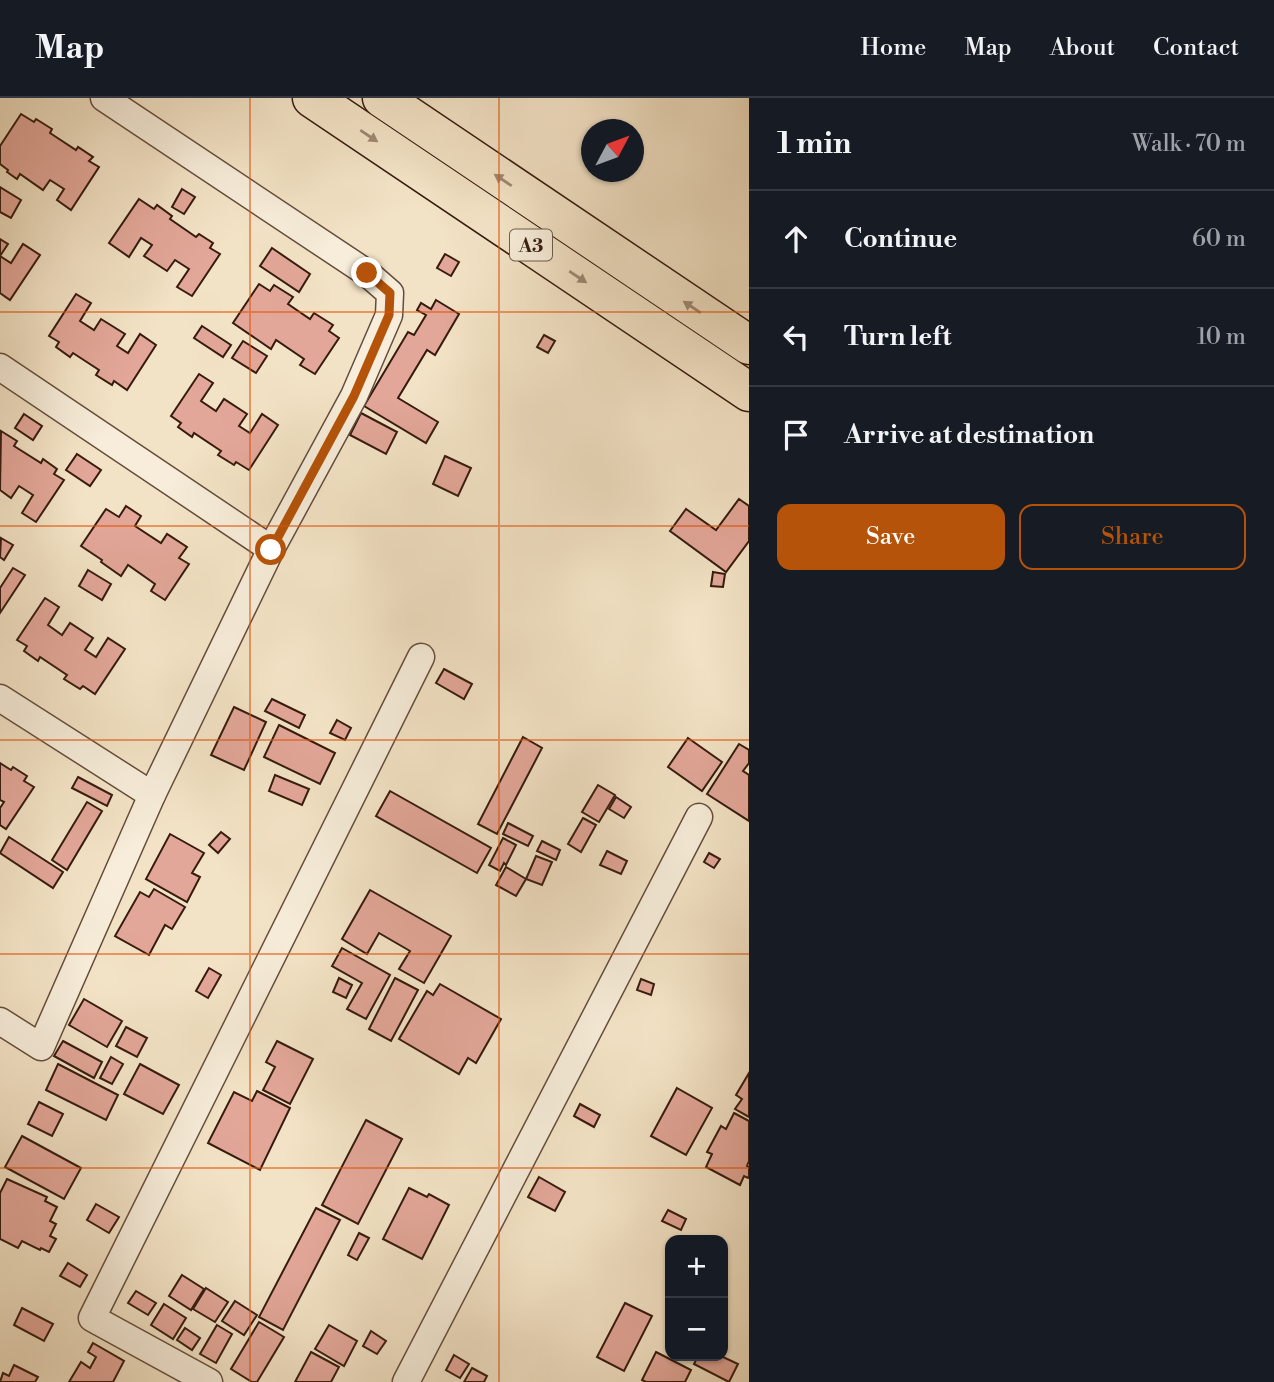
<!DOCTYPE html>
<html lang="en">
<head>
<meta charset="utf-8">
<style>
	:root { --surface:#171b24; --page:#242831; --text:#f1f3f6; --muted:#9ea1a6; --line:#363941; --accent:#b45309 }
	body { margin:0; font-family:"Libre Bodoni",serif; background:var(--page); color:var(--text) }
	.controls { position:absolute; right:21px; bottom:21px; display:grid; overflow:hidden; border-radius:14px; box-shadow:0 2px 5px #0004 }
	.controls button { width:63px; height:63px; display:grid; place-items:center; padding:0; border:0; border-bottom:2px solid var(--line); background:var(--surface); color:var(--text); font:35px sans-serif }
	.compass { position:absolute; left:581px; top:21px; width:63px; height:63px; border-radius:50%; background:var(--surface); box-shadow:0 2px 5px #0004; rotate:49deg }
	.stop { position:absolute; width:21px; height:21px; margin:-16px; border:5px solid #b45309; border-radius:50%; background:#fff }
	.stop.end { background:#b45309; border-color:#fff; box-shadow:0 2px 7px #0008 }
	.list { margin:0; padding:0; list-style:none }
	h2 { display:flex; justify-content:space-between; align-items:center; height:91px; margin:0; padding:0 28px; font-size:30px }
	h2 small { font-size:23px; font-weight:400; color:var(--muted) }
	.list li { display:grid; grid-template-columns:46px 1fr auto; gap:21px; align-items:center; box-sizing:border-box; height:98px; padding:0 28px; border-top:2px solid var(--line) }
	.list b { display:block; font-size:26px; white-space:nowrap }
	.list em { font-size:23px; font-style:normal; color:var(--muted) }
	.actions { display:flex; gap:14px; padding:21px 28px }
	.actions a { flex:1; padding:16px 0; border:2px solid var(--accent); border-radius:14px; text-align:center; font-size:24px; color:var(--accent) }
	.actions .main { background:var(--accent); color:#fff }
	.icon { flex:none; width:38px; height:38px; fill:none; stroke:currentColor; stroke-width:2; stroke-linecap:round; stroke-linejoin:round }
	.map { position:relative; flex:none; width:749px; height:1284px; overflow:hidden }
	header { display:flex; align-items:center; gap:42px; box-sizing:border-box; height:98px; padding:0 35px; background:var(--surface); border-bottom:2px solid var(--line) }
	header strong { font-size:33px }
	nav { display:flex; gap:38px; margin-inline-start:auto; font-size:24px }
	main { display:flex }
	aside { flex:1; background:var(--surface) }
	.map>svg:first-child { display:block }
</style>
</head>
<body>
<header>
<strong>Map</strong>
<nav><a>Home</a><a>Map</a><a>About</a><a>Contact</a></nav>
</header>
<main>
<div class="map">
<svg width="749" height="1284" viewBox="0 0 749 1284">
	<rect width="100%" height="100%" fill="#f3e3c6"/>
	<filter id="stains"><feTurbulence type="fractalNoise" baseFrequency=".00286" numOctaves="4"/><feColorMatrix values="0 0 0 0 .2 0 0 0 0 .09 0 0 0 0 .02 0 0 0 .5 -.17"/></filter>
	<radialGradient id="worn" r=".72"><stop offset=".6" stop-color="#630" stop-opacity="0"/><stop offset="1" stop-color="#630" stop-opacity=".3"/></radialGradient>
	<!-- building -->
	<g fill="#e3a799" stroke="#361b0e" stroke-width="2">
		<path d="M21,16L34,24L36,21L52,31L50,35L76,52L78,49L93,59L89,63L99,69L71,112L57,102L64,91L50,82L43,92L20,76L17,81L7,74L8,72L0,66V48Z"/>
		<path d="M0,89L21,102L11,120L0,114Z"/>
		<path d="M182,91L195,99L184,116L172,109Z"/>
		<path d="M139,101L154,111L157,107L172,118L170,121L196,139L199,136L213,145L210,150L220,156L192,198L177,189L189,171L175,162L167,173L144,158L152,147L141,140L129,159L109,145Z"/>
		<path d="M0,141L8,146L0,158L11,165L23,146L40,157L10,202L0,195Z"/>
		<path d="M272,150L310,176L299,194L260,168Z"/>
		<path d="M445,156L459,164L451,178L437,170Z"/>
		<path d="M259,186L270,193L274,187L293,199L288,206L310,221L314,215L333,227L329,233L339,240L315,276L300,267L304,261L276,242L271,251L233,225Z"/>
		<path d="M76,196L91,205L80,223L94,232L101,221L125,236L117,248L128,255L140,236L156,247L127,292L114,283L112,287L96,277L99,272L73,255L70,259L56,249L59,244L49,238Z"/>
		<path d="M436,202L459,216L435,257L427,252L398,300L438,324L426,345L364,308L408,234L414,237L426,217L417,212L421,205L431,211Z"/>
		<path d="M202,228L231,247L223,259L194,240Z"/>
		<path d="M544,237L555,243L548,255L537,249Z"/>
		<path d="M243,243L267,258L256,275L232,260Z"/>
		<path d="M199,276L213,285L201,303L216,313L224,301L247,316L239,328L250,335L262,316L278,327L249,372L236,364L234,367L218,357L221,353L194,335L192,339L178,329L181,325L171,318Z"/>
		<path d="M361,315L397,334L386,356L350,337Z"/>
		<path d="M24,316L42,328L33,342L15,330Z"/>
		<path d="M1,333L17,343L14,348L41,365L43,361L57,371L54,376L64,382L36,424L22,415L33,397L19,388L11,400L0,392Z"/>
		<path d="M77,356L101,372L90,388L66,372Z"/>
		<path d="M445,358L471,370L458,398L433,386Z"/>
		<path d="M739,401L749,408V443L726,474L670,433L686,411L716,432Z"/>
		<path d="M126,408L141,418L135,428L161,445L167,436L187,449L179,460L189,466L165,502L151,493L155,486L128,467L121,478L101,464L102,462L81,448L106,411L119,419Z"/>
		<path d="M1,440L13,447L4,462L0,459Z"/>
		<path d="M13,470L25,477L0,515V490Z"/>
		<path d="M88,472L111,486L102,502L79,488Z"/>
		<path d="M713,474L725,476L723,489L711,488Z"/>
		<path d="M45,500L59,509L48,527L62,537L70,525L93,540L85,552L96,559L108,540L125,551L95,596L83,588L80,591L64,581L67,577L40,559L38,563L24,553L27,548L17,542Z"/>
		<path d="M444,571L472,586L464,601L436,585Z"/>
		<path d="M272,601L305,617L299,630L265,613Z"/>
		<path d="M234,609L266,624L244,672L211,657Z"/>
		<path d="M337,622L351,630L345,642L330,635Z"/>
		<path d="M279,627L335,655L320,686L264,659Z"/>
		<path d="M523,639L542,650L497,736L478,726Z"/>
		<path d="M688,640L722,664L702,693L668,669Z"/>
		<path d="M739,646L749,652V665L743,673L749,677V723L707,696Z"/>
		<path d="M0,665L11,672L13,669L27,678L24,683L34,689L6,731L0,727V710L4,704L0,702Z"/>
		<path d="M275,677L309,691L302,707L269,693Z"/>
		<path d="M78,679L112,697L107,708L72,690Z"/>
		<path d="M598,687L615,697L599,724L582,714Z"/>
		<path d="M390,693L491,750L477,775L376,718Z"/>
		<path d="M616,699L631,709L624,720L609,711Z"/>
		<path d="M87,704L102,713L67,772L52,762Z"/>
		<path d="M583,720L596,727L581,754L568,746Z"/>
		<path d="M508,725L533,738L528,748L503,736Z"/>
		<path d="M221,734L230,741L218,755L209,747Z"/>
		<path d="M170,736L204,755L192,775L200,779L187,804L146,781Z"/>
		<path d="M9,739L63,774L53,790L0,755Z"/>
		<path d="M503,740L516,747L506,767L504,765L500,773L489,767Z"/>
		<path d="M542,743L560,752L556,762L537,753Z"/>
		<path d="M607,753L627,763L621,776L600,767Z"/>
		<path d="M709,755L720,761L714,770L704,764Z"/>
		<path d="M536,758L552,764L542,787L526,781Z"/>
		<path d="M506,769L526,781L516,798L496,787Z"/>
		<path d="M154,791L185,809L172,831L165,827L149,857L115,838L140,794L149,799Z"/>
		<path d="M370,792L451,838L424,885L399,871L410,853L379,835L367,856L342,841Z"/>
		<path d="M342,850L390,877L366,921L347,911L362,885L332,868Z"/>
		<path d="M209,870L221,877L208,900L196,893Z"/>
		<path d="M339,880L352,887L346,900L333,894Z"/>
		<path d="M395,880L418,892L391,943L369,931Z"/>
		<path d="M641,881L654,886L651,897L637,892Z"/>
		<path d="M440,886L501,921L476,965L468,960L459,976L399,941L427,893L433,897Z"/>
		<path d="M84,901L122,923L107,949L69,927Z"/>
		<path d="M126,929L147,940L137,959L116,948Z"/>
		<path d="M63,943L102,964L94,980L54,958Z"/>
		<path d="M277,943L313,961L290,1006L263,992L275,969L266,964Z"/>
		<path d="M111,959L123,966L112,986L100,980Z"/>
		<path d="M58,966L118,997L106,1022L46,992Z"/>
		<path d="M140,966L179,987L163,1016L124,996Z"/>
		<path d="M749,975V1019L735,1011L742,1001L736,997Z"/>
		<path d="M677,990L712,1010L686,1057L651,1038Z"/>
		<path d="M257,993L290,1010L260,1072L208,1045L234,994L252,1003Z"/>
		<path d="M39,1004L63,1016L52,1038L28,1026Z"/>
		<path d="M580,1006L600,1017L594,1029L574,1018Z"/>
		<path d="M734,1015L749,1023V1063L747,1068L749,1069V1078L748,1080L744,1078L740,1087L706,1069L712,1056L707,1054L721,1028L726,1031Z"/>
		<path d="M366,1022L402,1041L358,1126L322,1107Z"/>
		<path d="M22,1038L81,1070L64,1101L5,1069Z"/>
		<path d="M539,1079L565,1094L555,1113L528,1099Z"/>
		<path d="M7,1081L47,1099L45,1103L57,1109L50,1123L56,1126L50,1138L56,1141L49,1154L41,1150L40,1152L22,1143L18,1150L0,1141V1095Z"/>
		<path d="M409,1090L427,1099L429,1096L449,1107L422,1161L383,1141Z"/>
		<path d="M96,1106L119,1119L109,1135L87,1122Z"/>
		<path d="M316,1110L340,1122L283,1232L259,1219Z"/>
		<path d="M668,1112L686,1121L681,1132L662,1123Z"/>
		<path d="M359,1135L369,1140L357,1162L348,1157Z"/>
		<path d="M68,1165L87,1177L80,1189L60,1178Z"/>
		<path d="M182,1177L204,1191L191,1212L169,1198Z"/>
		<path d="M206,1190L228,1204L215,1224L193,1211Z"/>
		<path d="M136,1193L156,1205L148,1217L128,1205Z"/>
		<path d="M235,1203L257,1217L244,1237L222,1223Z"/>
		<path d="M625,1205L652,1218L624,1273L597,1259Z"/>
		<path d="M164,1206L186,1220L173,1241L151,1227Z"/>
		<path d="M22,1210L53,1226L44,1243L14,1227Z"/>
		<path d="M259,1224L284,1239L257,1284H252L231,1271Z"/>
		<path d="M217,1227L232,1236L216,1265L200,1256Z"/>
		<path d="M329,1227L357,1243L344,1268L315,1251Z"/>
		<path d="M185,1230L200,1240L192,1252L177,1242Z"/>
		<path d="M371,1233L386,1243L377,1256L363,1248Z"/>
		<path d="M93,1245L124,1263L113,1284H69L81,1264L90,1270L96,1259L88,1254Z"/>
		<path d="M311,1254L339,1269L331,1284H295Z"/>
		<path d="M656,1254L691,1272L685,1284H646L642,1282Z"/>
		<path d="M454,1257L469,1266L460,1280L446,1272Z"/>
		<path d="M698,1258H721L738,1266L729,1284L694,1266Z"/>
		<path d="M14,1267L38,1279L35,1284H0L3,1275L9,1278Z"/>
		<path d="M472,1270L487,1278L484,1284H464Z"/>
	</g>
	<g fill="none" stroke-linecap="round" stroke-linejoin="round">
		<defs>
			<g id="minor">
				<path d="M0,269L271,451"/>
				<path d="M0,600L152,697"/>
				<path d="M0,923L41,949L152,697L271,451L354,298L389,217L390,195L367,175L104,0"/>
				<path d="M209,1284L92,1220L421,559"/>
				<path d="M406,1284L699,719"/>
			</g>
			<g id="trunk">
				<path d="M312,0L749,294"/>
				<path d="M382,0L749,247"/>
			</g>
		</defs>
		<!-- minor casing -->
		<use href="#minor" stroke="#654d3c" stroke-width="29"/>
		<!-- trunk casing -->
		<use href="#trunk" stroke="#361b0e" stroke-width="41"/>
		<!-- minor -->
		<use href="#minor" stroke="#f7edda" stroke-width="26"/>
		<!-- trunk -->
		<use href="#trunk" stroke="#f3e3c6" stroke-width="38"/>
	</g>
	<!-- one-way arrows -->
	<defs><path id="oneway-solid" d="M-6-.8H1V-3.2L6.5 0L1 3.2V.8H-6Z" transform="scale(1.75)"/></defs>
	<g fill="#9e8973">
		<use href="#oneway-solid" transform="translate(369 38) rotate(34)"/>
		<use href="#oneway-solid" transform="translate(503 82) rotate(-146)"/>
		<use href="#oneway-solid" transform="translate(578 179) rotate(34)"/>
		<use href="#oneway-solid" transform="translate(692 209) rotate(-146)"/>
	</g>
	<g fill="none" stroke-linecap="round" stroke-linejoin="round">
		<!-- route -->
		<path stroke="#b45309" stroke-width="9" d="M271,452L354,298L389,217L390,195L367,175"/>
	</g>
	<!-- grid -->
	<path fill="none" stroke="#df560c" stroke-width="2" stroke-opacity="0.55" d="M250,0V1284M499,0V1284M0,214H749M0,428H749M0,642H749M0,856H749M0,1070H749"/>
	<g text-anchor="middle" stroke-width="5" stroke-linejoin="round" paint-order="stroke">
		<!-- shield labels -->
		<rect fill="#f7edda" stroke="#705a4b" stroke-width="2" x="510" y="131.5" width="42" height="31" rx="5"/>
		<g font-size="19" font-weight="bold" fill="#361b0e">
			<text x="531" y="154">A3</text>
		</g>
	</g>
	<rect width="100%" height="100%" filter="url(#stains)"/>
	<rect width="100%" height="100%" fill="url(#worn)"/>
</svg>
<div class="controls">
<button>+</button>
<button>−</button>
</div>
<svg class="compass" viewBox="-18 -18 36 36"><path d="M0-13l5 13h-10z" fill="#e53935"/><path d="M0 13l5-13h-10z" fill="#9ea1a6"/></svg>
<div class="stop" style="left:271px;top:452px"></div>
<div class="stop end" style="left:367px;top:175px"></div>
</div>
<aside>
<h2>1 min<small>Walk · 70 m</small></h2>
<ul class="list">
<li><svg class="icon" aria-label="ahead" viewBox="0 0 24 24"><path d="M12 20V5M6 11l6-6 6 6"/></svg><div><b>Continue</b></div><em>60 m</em></li>
<li><svg class="icon" aria-label="left" viewBox="0 0 24 24"><path d="M17 20v-9H6M10 6l-5 5 5 5"/></svg><div><b>Turn left</b></div><em>10 m</em></li>
<li><svg class="icon" aria-label="arrive" viewBox="0 0 24 24"><path d="M6 21V4h12l-3 4 3 4H6"/></svg><div><b>Arrive at destination</b></div></li>
</ul>
<div class="actions"><a class="main">Save</a><a>Share</a></div>
</aside>
</main>
</body>
</html>
